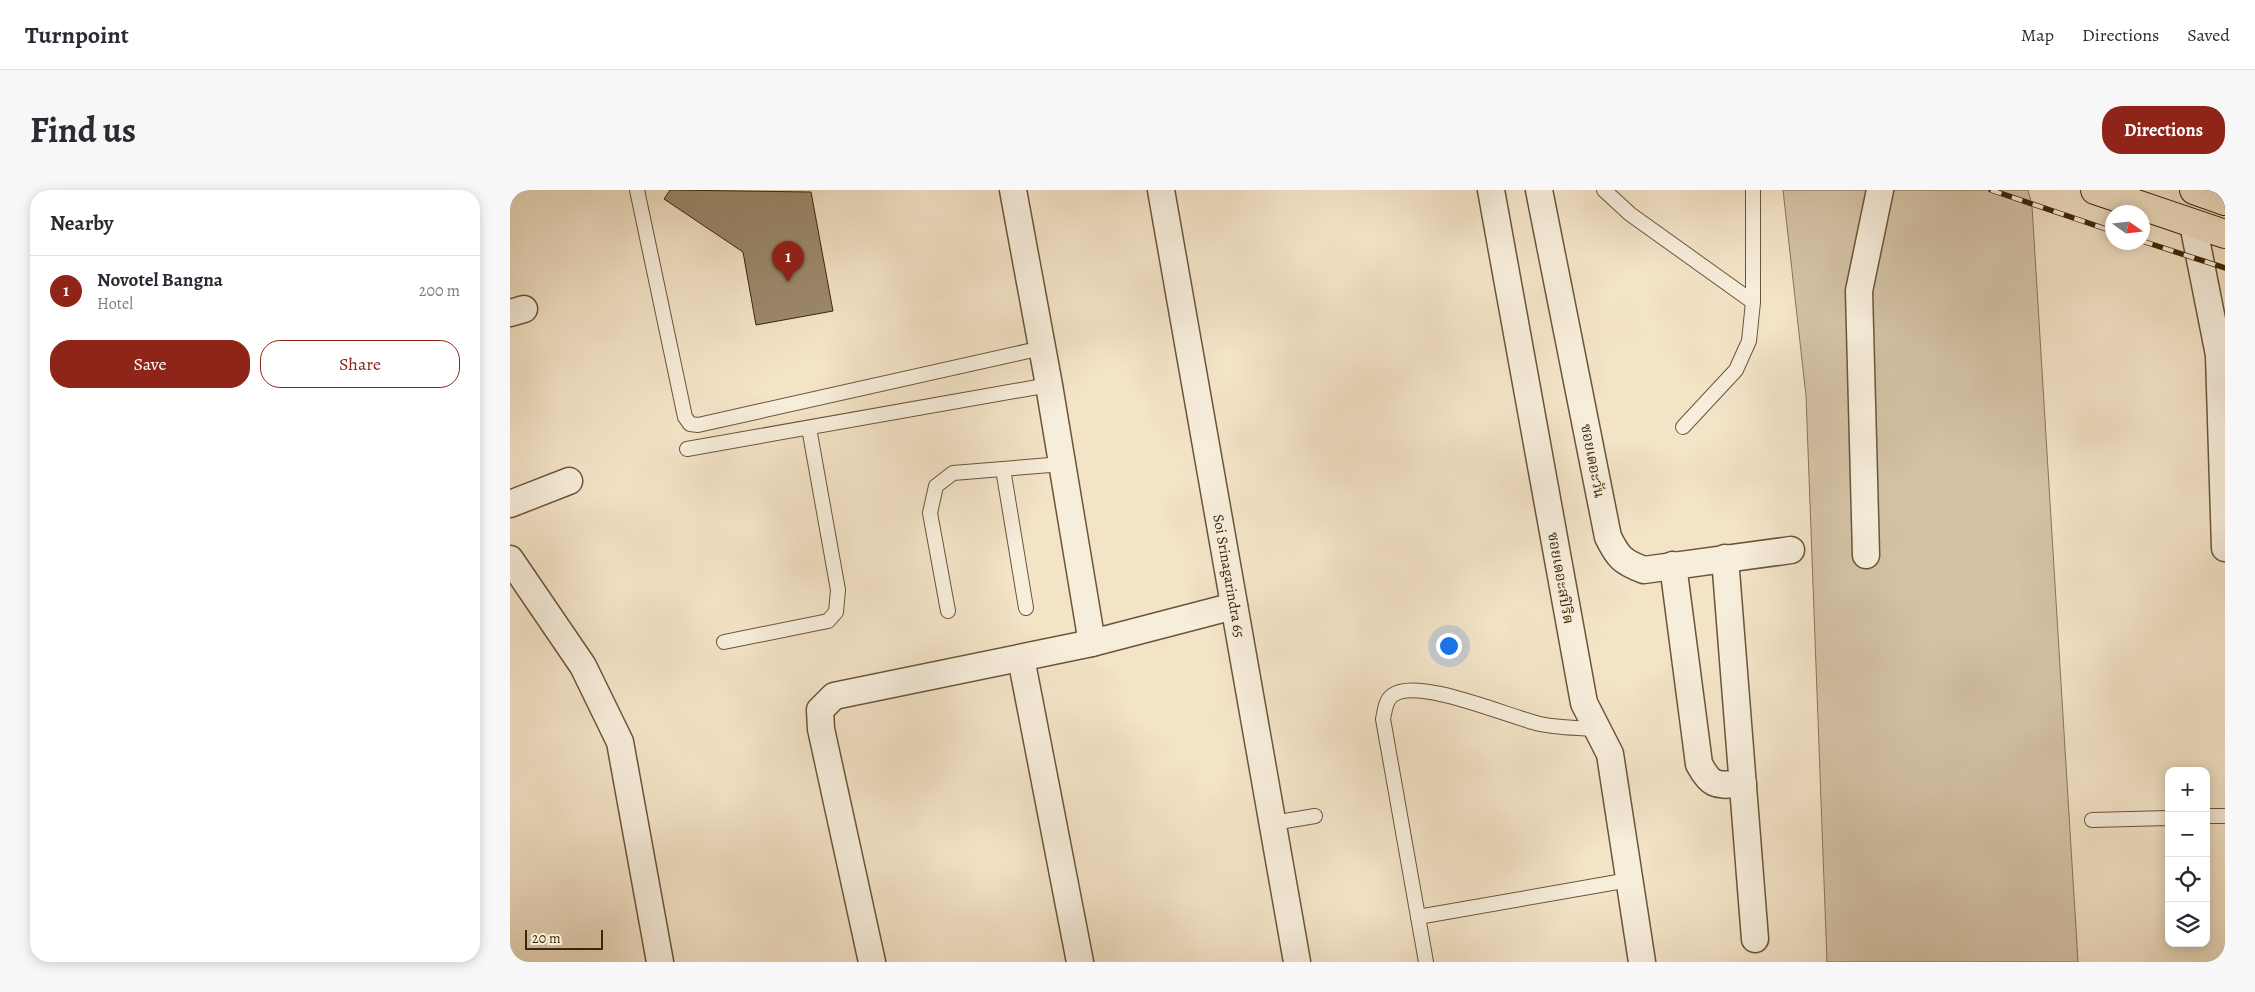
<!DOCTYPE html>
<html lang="en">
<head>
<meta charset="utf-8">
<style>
	:root { --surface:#fff; --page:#f7f7f7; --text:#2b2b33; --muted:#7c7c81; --line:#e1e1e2; --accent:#8f2418 }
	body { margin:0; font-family:Alegreya,"Noto Serif Thai",serif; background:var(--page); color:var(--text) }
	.controls { position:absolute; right:15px; bottom:15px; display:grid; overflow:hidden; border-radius:10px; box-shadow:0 2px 12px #0003 }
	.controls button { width:45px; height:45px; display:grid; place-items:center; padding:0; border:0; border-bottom:1px solid var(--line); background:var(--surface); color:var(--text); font:25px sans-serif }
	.compass { position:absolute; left:1595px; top:15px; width:45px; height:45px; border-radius:50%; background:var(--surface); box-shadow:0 2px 12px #0003; rotate:104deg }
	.scale { position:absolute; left:15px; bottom:12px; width:78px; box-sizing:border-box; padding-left:5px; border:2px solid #3c2707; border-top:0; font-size:14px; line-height:18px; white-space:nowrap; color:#3c2707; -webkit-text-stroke:4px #f7eddb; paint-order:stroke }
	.you { position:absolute; left:938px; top:455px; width:18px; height:18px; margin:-12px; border:4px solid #fff; border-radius:50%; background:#1a73e8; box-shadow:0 0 0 8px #1a73e833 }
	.badge { display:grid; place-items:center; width:32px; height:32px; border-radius:50%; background:var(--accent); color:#fff; font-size:16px; font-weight:700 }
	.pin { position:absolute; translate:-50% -41px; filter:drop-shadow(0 1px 2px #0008) }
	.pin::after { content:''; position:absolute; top:26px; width:18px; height:15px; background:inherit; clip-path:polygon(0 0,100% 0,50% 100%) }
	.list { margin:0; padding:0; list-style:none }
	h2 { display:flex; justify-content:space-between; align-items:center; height:65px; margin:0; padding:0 20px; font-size:21px }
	h2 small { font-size:16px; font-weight:400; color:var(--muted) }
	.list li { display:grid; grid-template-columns:32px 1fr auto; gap:15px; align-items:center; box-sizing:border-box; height:70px; padding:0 20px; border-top:1px solid var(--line) }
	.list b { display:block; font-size:19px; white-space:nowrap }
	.list p { margin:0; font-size:16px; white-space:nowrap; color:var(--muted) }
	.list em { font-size:16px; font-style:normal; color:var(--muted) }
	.actions { display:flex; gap:10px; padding:15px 20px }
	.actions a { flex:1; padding:11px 0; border:1px solid var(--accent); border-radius:20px; text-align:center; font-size:18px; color:var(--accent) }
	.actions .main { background:var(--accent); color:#fff }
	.icon { flex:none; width:28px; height:28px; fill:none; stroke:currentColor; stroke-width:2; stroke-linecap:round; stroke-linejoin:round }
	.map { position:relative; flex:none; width:1715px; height:772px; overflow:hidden; border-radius:20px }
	header { display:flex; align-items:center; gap:30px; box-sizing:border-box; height:70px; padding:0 25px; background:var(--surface); border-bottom:1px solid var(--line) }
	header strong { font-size:24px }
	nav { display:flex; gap:28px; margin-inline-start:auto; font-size:18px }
	.intro { display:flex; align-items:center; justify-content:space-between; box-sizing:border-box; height:120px; padding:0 30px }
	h1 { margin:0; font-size:35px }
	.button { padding:12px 22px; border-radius:20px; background:var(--accent); color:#fff; font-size:18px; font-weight:700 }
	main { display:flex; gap:30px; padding:0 30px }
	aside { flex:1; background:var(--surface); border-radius:20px; box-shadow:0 2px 12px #0003 }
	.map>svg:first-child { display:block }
</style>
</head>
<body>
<header>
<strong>Turnpoint</strong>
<nav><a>Map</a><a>Directions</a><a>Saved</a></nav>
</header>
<div class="intro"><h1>Find us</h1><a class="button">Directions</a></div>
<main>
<aside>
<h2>Nearby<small></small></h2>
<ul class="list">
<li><span class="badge">1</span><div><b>Novotel Bangna</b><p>Hotel</p></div><em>200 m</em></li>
</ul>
<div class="actions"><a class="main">Save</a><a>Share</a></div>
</aside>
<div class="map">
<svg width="1715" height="772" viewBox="0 0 1715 772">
	<rect width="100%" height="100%" fill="#f3e3c7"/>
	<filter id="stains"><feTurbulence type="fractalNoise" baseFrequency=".004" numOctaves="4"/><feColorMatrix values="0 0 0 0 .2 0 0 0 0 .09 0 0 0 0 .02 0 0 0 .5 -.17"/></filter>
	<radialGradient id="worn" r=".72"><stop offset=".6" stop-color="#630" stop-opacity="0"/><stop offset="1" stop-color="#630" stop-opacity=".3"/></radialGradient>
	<!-- green -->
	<path fill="#d4c3a6" stroke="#887556" d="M1273,0H1518L1522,16L1568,772H1317L1296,206Z"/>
	<!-- building -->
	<path fill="#9b896b" stroke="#3c2707" d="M160,0L301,2L323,121L246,135L233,62L154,9Z"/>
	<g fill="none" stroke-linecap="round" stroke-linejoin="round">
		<defs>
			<g id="lane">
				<path d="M127,0L175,227L180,234L188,235L532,158"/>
				<path d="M1094,0L1120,24L1243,112L1239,151L1226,180L1173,237"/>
				<path d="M1243,112V0"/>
				<path d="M177,259L539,195"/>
				<path d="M493,279L516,418"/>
				<path d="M438,421L420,323L426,296L443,283L553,274"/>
				<path d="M214,452L318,431L326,422L328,400L299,238"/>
				<path d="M1696,626H1715"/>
				<path d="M1582,630L1659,628"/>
				<path d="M763,633L805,626"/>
				<path d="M908,727L1119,690"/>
				<path d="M916,772L873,529C875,521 875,510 883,505C908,487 999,527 1030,534C1049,538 1068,538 1087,539"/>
			</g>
			<g id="street">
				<path d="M503,0L539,195L582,453"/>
				<path id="s1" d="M651,0L787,772"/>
				<path d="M981,0L1074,513L1100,564L1132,772"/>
				<path d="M1029,0L1098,347C1108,367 1112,372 1134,380L1281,360"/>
				<path d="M1683,34L1709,165L1715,358"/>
				<path d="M0,123L14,119"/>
				<path d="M0,314L59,291"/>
				<path d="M1356,365L1349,101L1370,0"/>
				<path d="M1215,368L1245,749"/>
				<path d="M0,369L73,476L110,552L150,772"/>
				<path d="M1163,375L1189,574C1202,598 1207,595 1233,594"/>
				<path d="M511,468L570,772"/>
				<path d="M362,772L311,539L310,520L324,506L582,453L724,416"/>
			</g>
			<g id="primary">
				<path d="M1585,0L1715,44"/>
				<path d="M1684,0L1715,11"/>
			</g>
		</defs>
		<!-- lane casing -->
		<use href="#lane" stroke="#6a5637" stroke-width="16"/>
		<!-- street casing -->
		<use href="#street" stroke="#6a5637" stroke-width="29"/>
		<!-- primary casing -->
		<use href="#primary" stroke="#3c2707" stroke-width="30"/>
		<!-- lane -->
		<use href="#lane" stroke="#f7eddb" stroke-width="14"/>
		<!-- street -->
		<use href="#street" stroke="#f7eddb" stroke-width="26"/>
		<!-- primary -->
		<use href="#primary" stroke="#f3e3c7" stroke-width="28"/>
		<defs>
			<g id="rail">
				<path d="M1481,0L1602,41"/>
				<path d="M1632,51L1715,78"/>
			</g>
		</defs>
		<!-- rail casing -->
		<use href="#rail" stroke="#3c2707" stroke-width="5.5"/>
		<!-- rail -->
		<use href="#rail" stroke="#f7eddb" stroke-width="4" stroke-dasharray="11" stroke-linecap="butt"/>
	</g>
	<g text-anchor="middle" stroke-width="4" stroke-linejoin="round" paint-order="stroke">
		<!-- street labels -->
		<g font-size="15" fill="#3c2707" stroke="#f7eddb">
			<text transform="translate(1083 271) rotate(79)" y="5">ซอยเดอะวัน</text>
			<text dy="5" stroke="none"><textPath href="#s1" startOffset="392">Soi Srinagarindra 65</textPath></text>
			<text transform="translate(1051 388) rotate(80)" y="5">ซอยเดอะสปิริต</text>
		</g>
	</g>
	<rect width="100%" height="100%" filter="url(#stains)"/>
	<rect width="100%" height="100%" fill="url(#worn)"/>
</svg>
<div class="controls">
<button>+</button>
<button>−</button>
<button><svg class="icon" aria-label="locate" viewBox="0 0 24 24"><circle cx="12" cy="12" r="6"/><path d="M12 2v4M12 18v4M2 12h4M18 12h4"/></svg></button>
<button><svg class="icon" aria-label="layers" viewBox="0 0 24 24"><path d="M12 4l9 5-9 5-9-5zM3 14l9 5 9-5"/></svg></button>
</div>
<svg class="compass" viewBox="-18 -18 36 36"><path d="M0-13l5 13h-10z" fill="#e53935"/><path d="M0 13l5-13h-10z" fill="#7c7c81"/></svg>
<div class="scale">20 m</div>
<div class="you"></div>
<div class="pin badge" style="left:278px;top:92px">1</div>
</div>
</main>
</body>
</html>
